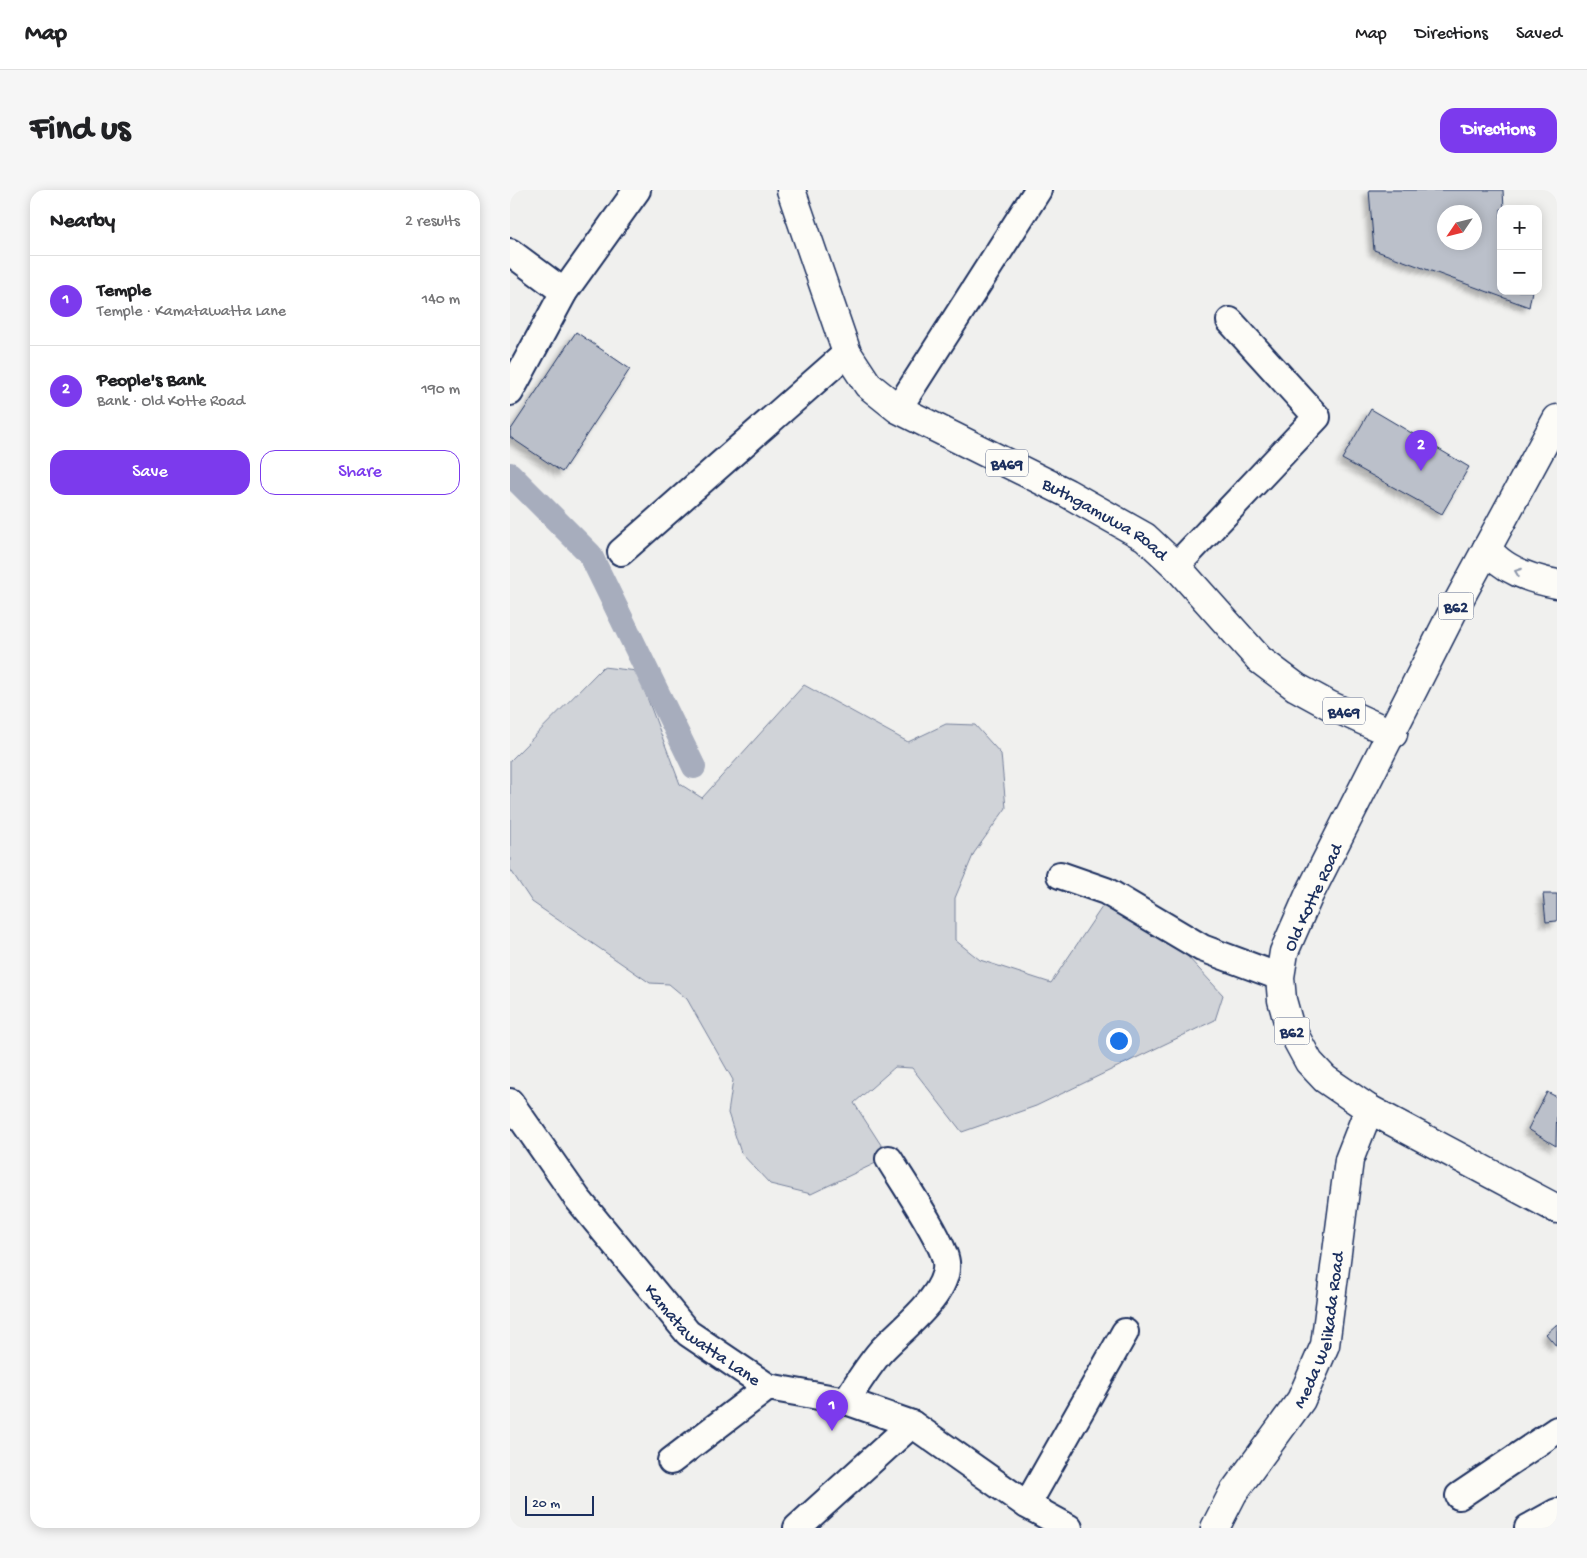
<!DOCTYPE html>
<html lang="en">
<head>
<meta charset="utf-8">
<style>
	:root { --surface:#fff; --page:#f6f6f6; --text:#202124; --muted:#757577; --line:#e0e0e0; --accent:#7c3aed }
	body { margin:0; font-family:"Gochi Hand",sans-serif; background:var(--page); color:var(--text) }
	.controls { position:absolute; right:15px; top:15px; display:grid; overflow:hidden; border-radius:10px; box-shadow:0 2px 12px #0003 }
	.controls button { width:45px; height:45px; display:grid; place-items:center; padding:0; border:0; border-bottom:1px solid var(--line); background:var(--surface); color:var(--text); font:25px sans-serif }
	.compass { position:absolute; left:927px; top:15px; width:45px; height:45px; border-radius:50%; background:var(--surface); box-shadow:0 2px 12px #0003; rotate:235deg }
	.scale { position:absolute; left:15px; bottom:12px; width:69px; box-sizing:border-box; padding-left:5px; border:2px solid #1b2f5e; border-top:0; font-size:14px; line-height:18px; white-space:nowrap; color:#1b2f5e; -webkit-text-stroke:4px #fdfcf7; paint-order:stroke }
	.you { position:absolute; left:608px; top:850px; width:18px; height:18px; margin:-12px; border:4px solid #fff; border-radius:50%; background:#1a73e8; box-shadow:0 0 0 8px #1a73e833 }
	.badge { display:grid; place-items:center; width:32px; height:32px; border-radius:50%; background:var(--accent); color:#fff; font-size:16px; font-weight:700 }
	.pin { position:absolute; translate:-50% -41px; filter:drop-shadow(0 1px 2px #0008) }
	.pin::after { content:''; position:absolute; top:26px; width:18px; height:15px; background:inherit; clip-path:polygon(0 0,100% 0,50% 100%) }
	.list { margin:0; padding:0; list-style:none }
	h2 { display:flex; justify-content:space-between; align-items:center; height:65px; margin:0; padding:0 20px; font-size:21px }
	h2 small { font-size:16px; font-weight:400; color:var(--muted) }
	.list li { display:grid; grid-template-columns:32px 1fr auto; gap:15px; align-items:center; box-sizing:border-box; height:90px; padding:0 20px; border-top:1px solid var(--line) }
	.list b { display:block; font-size:19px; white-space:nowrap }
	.list p { margin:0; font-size:16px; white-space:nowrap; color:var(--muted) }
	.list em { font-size:16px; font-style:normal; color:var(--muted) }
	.actions { display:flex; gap:10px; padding:15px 20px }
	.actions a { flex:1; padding:11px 0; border:1px solid var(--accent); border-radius:15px; text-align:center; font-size:18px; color:var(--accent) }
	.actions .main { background:var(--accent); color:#fff }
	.map { position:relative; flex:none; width:1047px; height:1338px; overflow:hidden; border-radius:15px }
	header { display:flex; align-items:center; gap:30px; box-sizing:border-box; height:70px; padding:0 25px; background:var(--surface); border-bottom:1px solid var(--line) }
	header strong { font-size:24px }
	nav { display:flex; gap:28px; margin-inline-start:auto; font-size:18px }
	.intro { display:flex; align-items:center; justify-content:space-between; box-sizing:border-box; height:120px; padding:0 30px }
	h1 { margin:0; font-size:35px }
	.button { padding:12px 22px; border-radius:15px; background:var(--accent); color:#fff; font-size:18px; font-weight:700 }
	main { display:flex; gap:30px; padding:0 30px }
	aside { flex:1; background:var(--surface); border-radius:15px; box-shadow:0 2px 12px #0003 }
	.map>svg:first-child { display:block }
</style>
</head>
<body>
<header>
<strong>Map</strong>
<nav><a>Map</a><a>Directions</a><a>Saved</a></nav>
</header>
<div class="intro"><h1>Find us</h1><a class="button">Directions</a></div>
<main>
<aside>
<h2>Nearby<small>2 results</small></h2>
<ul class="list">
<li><span class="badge">1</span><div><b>Temple</b><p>Temple · Kamatawatta Lane</p></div><em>140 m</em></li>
<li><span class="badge">2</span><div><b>People's Bank</b><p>Bank · Old Kotte Road</p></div><em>190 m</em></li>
</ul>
<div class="actions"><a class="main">Save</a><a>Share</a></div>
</aside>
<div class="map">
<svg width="1047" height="1338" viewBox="0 0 1047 1338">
	<defs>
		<filter id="shadow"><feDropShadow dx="-4.5" dy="4.5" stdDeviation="2.5" flood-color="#0004"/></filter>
	</defs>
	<rect width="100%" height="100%" fill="#f0f0ee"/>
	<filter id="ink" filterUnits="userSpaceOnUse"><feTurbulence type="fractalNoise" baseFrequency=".02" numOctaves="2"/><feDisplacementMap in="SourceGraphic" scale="10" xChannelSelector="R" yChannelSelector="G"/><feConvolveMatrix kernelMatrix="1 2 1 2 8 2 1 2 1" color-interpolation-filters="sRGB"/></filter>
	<g filter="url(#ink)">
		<!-- green -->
		<path fill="#d0d3d8" stroke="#76819b" d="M93,477L127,481L170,594L192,608L294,495L398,552L436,534L465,535L491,564L496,618L464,663L445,708V750L470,770L541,793L592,717L629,714L713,805L705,830L526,916L452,942L402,878L385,877L344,913L373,958L370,971L301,1004L260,994L231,963L218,923L223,890L177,809L159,794L140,793L22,712L0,679V571Z"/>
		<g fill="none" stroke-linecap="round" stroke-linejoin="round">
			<!-- canal -->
			<path stroke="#a7adbd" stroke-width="24" d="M0,284L80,364L184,577"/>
		</g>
		<!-- building -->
		<g fill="#bbc0ca" stroke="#1b2f5e" fill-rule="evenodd" filter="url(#shadow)">
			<path d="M859,0H993L994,19H991V101H1022L1019,117L864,60ZM934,22H964V52H934Z"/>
			<path d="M66,142L120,179L52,282L0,247V241Z"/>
			<path d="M861,219L959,277L932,324L832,269Z"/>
			<path d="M1033,704H1047V731L1036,732Z"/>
			<path d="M1037,902L1047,907L1046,956L1018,939Z"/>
			<path d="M1047,1134V1157L1036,1144Z"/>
		</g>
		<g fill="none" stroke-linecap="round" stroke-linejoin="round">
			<defs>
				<g id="minor">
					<path d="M0,62L54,102"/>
					<path d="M0,202L54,102L127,0"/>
					<path d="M388,219L528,0"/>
					<path d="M111,362L337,163"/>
					<path d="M666,376L807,227L720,131"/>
					<path d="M550,685L596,701L692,758L770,787"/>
					<path id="s1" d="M0,912L67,1008L178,1143L258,1197L336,1211L402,1234L517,1315L559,1338"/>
					<path d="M336,1211C347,1194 358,1176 371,1161C391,1139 440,1104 436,1072C434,1052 391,989 379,969"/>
					<path d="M161,1271L258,1197"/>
					<path d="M949,1306L1047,1240"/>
					<path d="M517,1315L615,1142"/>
					<path d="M287,1338L402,1234"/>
					<path d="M1018,1338L1047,1322"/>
				</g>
				<g id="tertiary">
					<path id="s2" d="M705,1338L723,1303L791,1210L815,1155L839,970L859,919"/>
				</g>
				<g id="primary">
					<path id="s3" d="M281,0L337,163L358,195L388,219L557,303L635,347L666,376L750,470L786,497L819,515L883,544"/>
					<path d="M1047,229L943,421L799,705L774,762L770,787L772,810L779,835L799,872L815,889L859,919L1047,1019"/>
				</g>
				<path id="trunk" d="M977,358C992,380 1021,389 1047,394"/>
			</defs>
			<!-- minor casing -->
			<use href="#minor" stroke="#1b2f5e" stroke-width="30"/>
			<!-- tertiary casing -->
			<use href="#tertiary" stroke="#1b2f5e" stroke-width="31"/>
			<!-- primary casing -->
			<use href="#primary" stroke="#1b2f5e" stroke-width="31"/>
			<!-- trunk casing -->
			<use href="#trunk" stroke="#1b2f5e" stroke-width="31"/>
			<!-- minor -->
			<use href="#minor" stroke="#fdfcf7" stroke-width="26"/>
			<!-- tertiary -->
			<use href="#tertiary" stroke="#fdfcf7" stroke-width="28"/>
			<!-- primary -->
			<use href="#primary" stroke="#fdfcf7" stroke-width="28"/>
			<!-- trunk -->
			<use href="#trunk" stroke="#fdfcf7" stroke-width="28"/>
		</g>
		<!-- one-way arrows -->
		<defs><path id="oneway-chevron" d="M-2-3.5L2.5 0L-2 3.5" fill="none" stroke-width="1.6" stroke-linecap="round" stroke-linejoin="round" transform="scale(1.25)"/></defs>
		<use stroke="#8c96aa" href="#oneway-chevron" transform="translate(1008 382) rotate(-159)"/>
	</g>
	<g text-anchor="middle" stroke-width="5" stroke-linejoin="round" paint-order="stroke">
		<!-- shield labels -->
		<g fill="#fdfcf7" stroke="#5f6c8c" stroke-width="1">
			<rect x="476" y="259.5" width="42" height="27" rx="4"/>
			<rect x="928.5" y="402.5" width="35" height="27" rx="4"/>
			<rect x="813" y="507.5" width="42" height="27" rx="4"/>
			<rect x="764.5" y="827.5" width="35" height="27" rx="4"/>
		</g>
		<g font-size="16" font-weight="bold" fill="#1b2f5e">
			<text x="497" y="279">B469</text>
			<text x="946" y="422">B62</text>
			<text x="834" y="527">B469</text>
			<text x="782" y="847">B62</text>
		</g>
		<!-- street labels -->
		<g font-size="18" fill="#1b2f5e" stroke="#fdfcf7">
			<text dy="6" stroke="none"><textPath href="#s3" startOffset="484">Buthgamuwa Road</textPath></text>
			<text transform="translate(802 707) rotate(-65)" y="6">Old Kotte Road</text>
			<text dy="6" stroke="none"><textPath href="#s2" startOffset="228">Meda Welikada Road</textPath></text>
			<text dy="6" stroke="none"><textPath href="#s1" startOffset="304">Kamatawatta Lane</textPath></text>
		</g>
	</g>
</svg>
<div class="controls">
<button>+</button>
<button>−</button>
</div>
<svg class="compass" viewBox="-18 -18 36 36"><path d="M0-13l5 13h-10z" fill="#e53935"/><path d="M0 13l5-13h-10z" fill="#757577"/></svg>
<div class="scale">20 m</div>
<div class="you"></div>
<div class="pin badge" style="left:322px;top:1241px">1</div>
<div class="pin badge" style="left:911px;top:281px">2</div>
</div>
</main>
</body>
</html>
